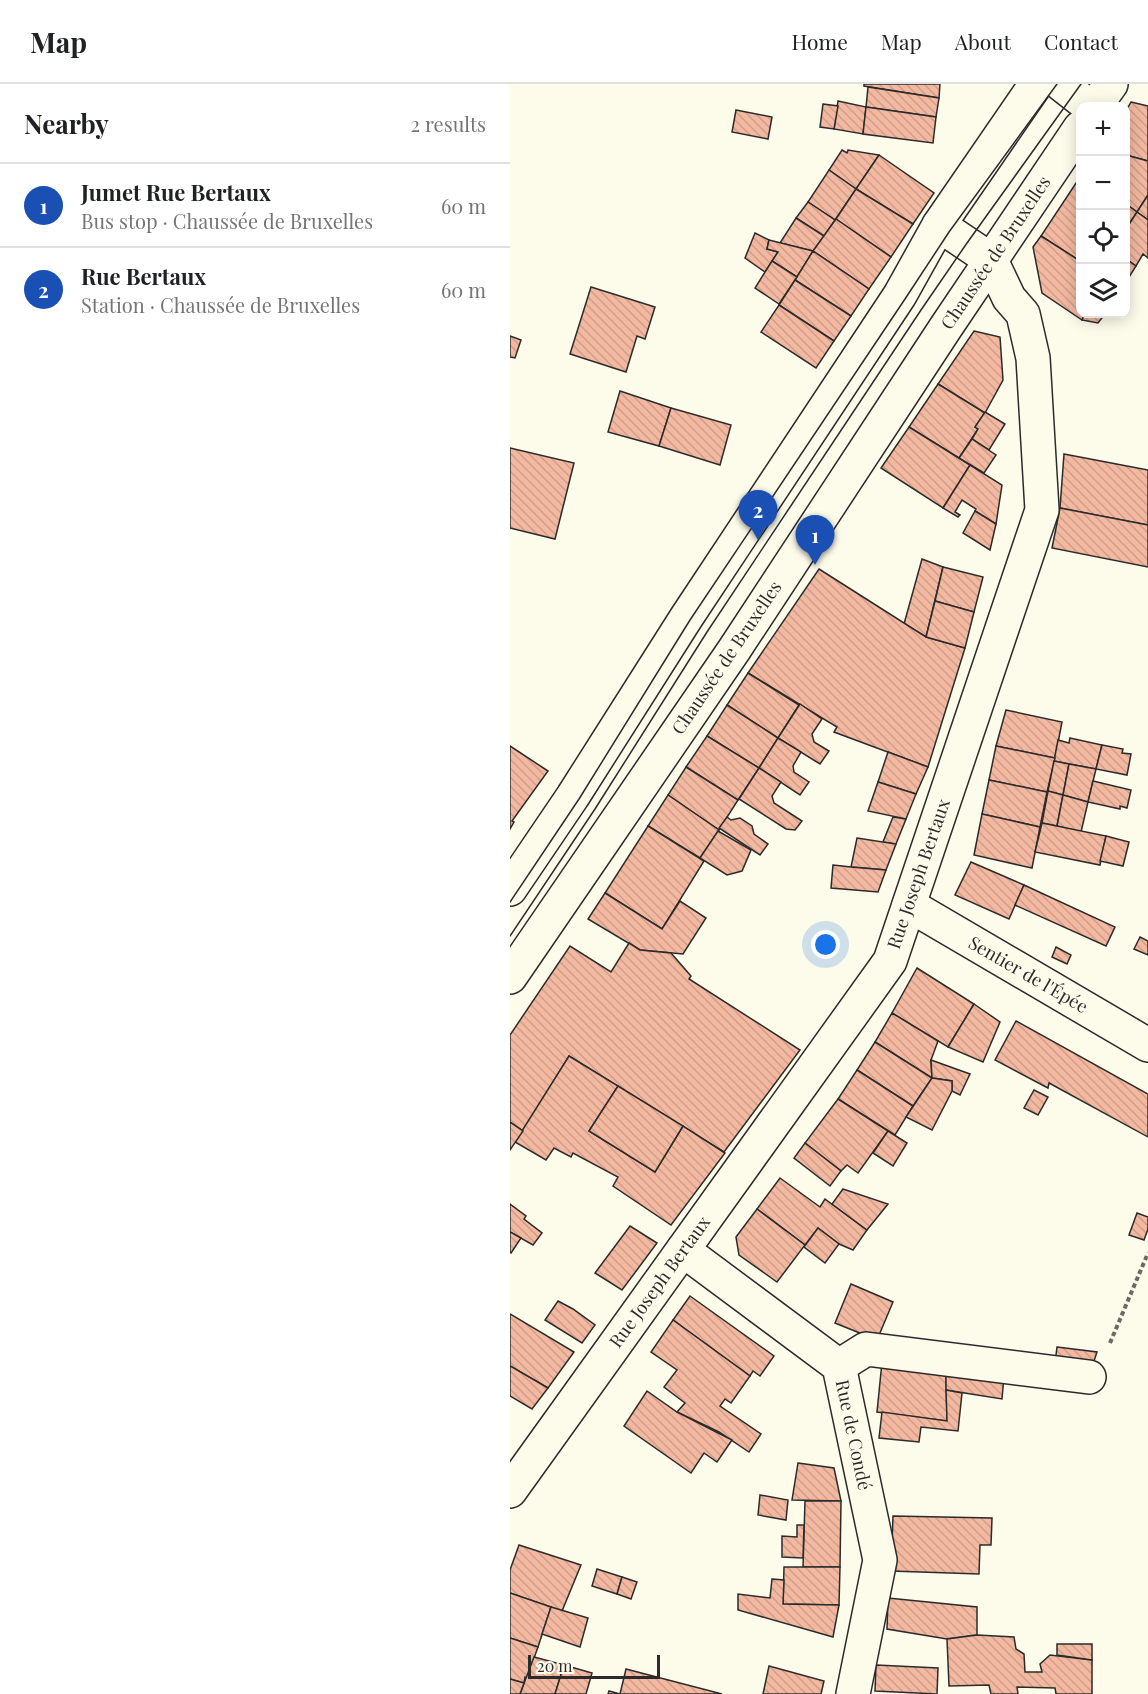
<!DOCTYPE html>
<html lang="en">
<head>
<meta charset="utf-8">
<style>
	:root { --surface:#fff; --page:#f2f2f2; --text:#202124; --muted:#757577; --line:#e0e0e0; --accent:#c62828 }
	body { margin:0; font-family:"Playfair Display",serif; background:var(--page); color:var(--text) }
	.controls { position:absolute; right:18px; top:18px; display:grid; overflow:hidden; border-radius:12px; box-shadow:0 3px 15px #0003 }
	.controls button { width:54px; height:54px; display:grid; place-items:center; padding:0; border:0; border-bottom:2px solid var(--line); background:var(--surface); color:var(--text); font:30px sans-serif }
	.scale { position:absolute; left:18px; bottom:15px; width:132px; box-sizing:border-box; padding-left:6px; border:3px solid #2b2b2b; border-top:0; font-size:16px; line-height:21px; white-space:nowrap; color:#2b2b2b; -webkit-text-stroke:4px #fdfbea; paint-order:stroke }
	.you { position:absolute; left:316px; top:861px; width:21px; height:21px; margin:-15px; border:4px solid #fff; border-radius:50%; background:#1a73e8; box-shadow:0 0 0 9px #1a73e833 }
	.badge { display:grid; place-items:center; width:39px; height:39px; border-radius:50%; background:var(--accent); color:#fff; font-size:20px; font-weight:700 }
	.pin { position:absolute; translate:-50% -50px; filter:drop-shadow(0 2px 3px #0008) }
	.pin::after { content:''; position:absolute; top:32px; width:21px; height:18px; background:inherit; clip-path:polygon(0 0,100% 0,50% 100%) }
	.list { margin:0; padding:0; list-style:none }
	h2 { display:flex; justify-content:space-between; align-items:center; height:78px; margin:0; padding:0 24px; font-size:26px }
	h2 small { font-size:20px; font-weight:400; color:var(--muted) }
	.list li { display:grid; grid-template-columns:39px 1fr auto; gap:18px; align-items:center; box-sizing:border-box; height:84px; padding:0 24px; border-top:2px solid var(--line) }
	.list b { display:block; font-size:22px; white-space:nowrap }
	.list p { margin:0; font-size:20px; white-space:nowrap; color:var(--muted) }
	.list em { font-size:20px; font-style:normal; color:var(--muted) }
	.icon { flex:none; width:33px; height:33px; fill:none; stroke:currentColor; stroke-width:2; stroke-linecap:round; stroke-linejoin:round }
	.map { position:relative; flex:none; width:638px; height:1610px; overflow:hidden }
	header { display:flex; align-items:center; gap:36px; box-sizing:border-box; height:84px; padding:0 30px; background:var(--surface); border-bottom:2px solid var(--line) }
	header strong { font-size:28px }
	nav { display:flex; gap:33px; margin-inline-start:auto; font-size:21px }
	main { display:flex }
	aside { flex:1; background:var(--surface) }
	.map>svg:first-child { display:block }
</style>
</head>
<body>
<header>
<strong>Map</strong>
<nav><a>Home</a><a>Map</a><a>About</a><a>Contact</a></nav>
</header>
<main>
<aside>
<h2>Nearby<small>2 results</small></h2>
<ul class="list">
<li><span class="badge" style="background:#1a4fb4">1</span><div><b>Jumet Rue Bertaux</b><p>Bus stop · Chaussée de Bruxelles</p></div><em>60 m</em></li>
<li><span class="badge" style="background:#1a4fb4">2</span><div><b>Rue Bertaux</b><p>Station · Chaussée de Bruxelles</p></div><em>60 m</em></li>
</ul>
</aside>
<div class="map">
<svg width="638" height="1610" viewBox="0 0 638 1610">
	<defs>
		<pattern id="building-back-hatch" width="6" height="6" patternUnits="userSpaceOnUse" patternTransform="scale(1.5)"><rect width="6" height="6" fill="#f2b8a0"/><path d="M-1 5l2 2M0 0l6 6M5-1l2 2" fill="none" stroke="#d09e8a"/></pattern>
	</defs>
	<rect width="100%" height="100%" fill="#fdfbea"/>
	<!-- building -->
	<g fill="url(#building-back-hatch)" stroke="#2b2b2b" stroke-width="1.5">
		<path d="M354,0H430L429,14L354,2Z"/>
		<path d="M358,3L429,14L426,33L356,23Z"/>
		<path d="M328,17L356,23L353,50L324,45Z"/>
		<path d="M621,18L638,22V77L616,71V27Z"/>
		<path d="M313,20L328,22L324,45L310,43Z"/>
		<path d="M356,23L426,33L423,59L353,50Z"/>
		<path d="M226,26L262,33L258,55L222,48Z"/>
		<path d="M332,66L337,69L338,66L369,71L346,105L319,86Z"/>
		<path d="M369,71L424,109L403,140L346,105Z"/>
		<path d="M616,71L638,77V111L627,128L616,120Z"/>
		<path d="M319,86L346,105L325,136L298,118Z"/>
		<path d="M570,93V177L531,152Z"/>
		<path d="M346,105L403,140L381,173L326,135Z"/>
		<path d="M638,111V136L627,128Z"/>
		<path d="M298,118L325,136L314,152L286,134Z"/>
		<path d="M616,120L627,128L616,145Z"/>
		<path d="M627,128L638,136V174L633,170L626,182L616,175V145Z"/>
		<path d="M286,134L314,152L303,167L270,159Z"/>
		<path d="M326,135L381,173L359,205L303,167Z"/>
		<path d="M245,149L259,156L257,165L268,168L255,188L235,174Z"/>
		<path d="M531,152L570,177V230H575L572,236L532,209L523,163Z"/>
		<path d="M259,156L303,167L287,193L262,177L268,168L257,165Z"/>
		<path d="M303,167L359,205L341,232L285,196Z"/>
		<path d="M616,175L626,182L616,198Z"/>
		<path d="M262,177L287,193L269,220L245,204Z"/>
		<path d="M285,196L341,232L324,257L269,221Z"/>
		<path d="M81,203L145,223L135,255L127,252L116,288L60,270Z"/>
		<path d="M269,221L324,257L306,284L251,248Z"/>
		<path d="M575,230H595L588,239L572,236Z"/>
		<path d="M464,247L490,253L493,296L475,329L428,300Z"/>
		<path d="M0,252L11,256L5,274L0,273Z"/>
		<path d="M428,300L475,329L465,343L468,345L449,374L399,343Z"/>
		<path d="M110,307L161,324L149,362L98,348Z"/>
		<path d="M161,324L221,341L210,381L149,362Z"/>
		<path d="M475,328L495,340L479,366L462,355L468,345L465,343Z"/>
		<path d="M399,343L460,381L433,424L371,384Z"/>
		<path d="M462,355L486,371L474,389L449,374Z"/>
		<path d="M0,364L64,379L45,455L0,444Z"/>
		<path d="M554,370L638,386V441L550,424Z"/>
		<path d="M460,381L492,401L486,440L465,427L466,425L452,416L445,428L450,431L448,433L433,424Z"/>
		<path d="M550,424L638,441V483L542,464Z"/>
		<path d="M465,427L486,440L480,466L453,449Z"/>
		<path d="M412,475L433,483L416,553L394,540Z"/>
		<path d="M433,483L473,493L464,528L425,517Z"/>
		<path d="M309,485L416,553L455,564L418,683L324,648L327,643L238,589Z"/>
		<path d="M425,517L464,528L455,564L416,553Z"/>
		<path d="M238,589L289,621L268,654L217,621Z"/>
		<path d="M290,620L312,635L302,650L304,658L319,667L310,680L268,654Z"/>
		<path d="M217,621L268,654L249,684L197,652Z"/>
		<path d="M496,626L552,638L545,674L486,662Z"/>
		<path d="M197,652L249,684L228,716L176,683Z"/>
		<path d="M268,654L291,668L283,682L284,688L299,698L290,711L249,684Z"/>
		<path d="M560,654L592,661L586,685L544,677L548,656L559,659Z"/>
		<path d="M592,661L613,665L612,669L621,670L617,691L586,685Z"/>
		<path d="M0,662L38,687L2,737L4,738L0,745Z"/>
		<path d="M486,662L545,674L537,708L479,696Z"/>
		<path d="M378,668L418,683L406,710L368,698Z"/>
		<path d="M544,677L559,680L553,711L538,707Z"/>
		<path d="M559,680L586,685L578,718L553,711Z"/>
		<path d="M176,683L228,716L209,746L158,711Z"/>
		<path d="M249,684L271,698L262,712L264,719L292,737L285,746L276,745L229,715Z"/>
		<path d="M479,696L537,708L530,743L472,730Z"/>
		<path d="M583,697L621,706L617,724L610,722V725L578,718Z"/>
		<path d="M368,698L406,710L396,735L358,727Z"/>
		<path d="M538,707L553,711L547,742L532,739Z"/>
		<path d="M158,711L209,746L190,774L138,742Z"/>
		<path d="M553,711L578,718L571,748L547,742Z"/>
		<path d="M472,730L530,743L522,784L464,771Z"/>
		<path d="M217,733L221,736L230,734L242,742L244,750L258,760L250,771L209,744Z"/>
		<path d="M383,733L396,735L386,760L373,758Z"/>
		<path d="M532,739L596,752L590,781L525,768Z"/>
		<path d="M138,742L194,777L152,845L95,809Z"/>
		<path d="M208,747L241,766L232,787L217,791L190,774Z"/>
		<path d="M596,752L619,758L613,782L590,777Z"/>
		<path d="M347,754L386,760L376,786L341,783Z"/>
		<path d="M461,778L514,801L499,835L445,811Z"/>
		<path d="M323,781L341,783L376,786L368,808L321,804Z"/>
		<path d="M514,801L605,843L596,862L505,821Z"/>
		<path d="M95,809L152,845L170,817L196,834L173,870L130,866L78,835Z"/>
		<path d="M630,853L638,857V871L624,865Z"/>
		<path d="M119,859L130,866L161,869L181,892L179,895L290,966L214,1068L59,972L13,1047L0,1038V951L60,862L101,888Z"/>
		<path d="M546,863L561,871L557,880L542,873Z"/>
		<path d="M407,884L464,920L438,963L382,929Z"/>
		<path d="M464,920L490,938L473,978L438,963Z"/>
		<path d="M382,929L428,957L421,976L422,994L365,958Z"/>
		<path d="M506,937L638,1010V1053L539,999L538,1004L485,976Z"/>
		<path d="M365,958L422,994L403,1022L347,986Z"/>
		<path d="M59,972L108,1002L79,1047L145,1088L173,1042L215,1069L161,1141L103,1102L108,1093L63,1069L61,1073L44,1064L36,1076L5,1058Z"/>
		<path d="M421,976L460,990L450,1011L442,1007V997L422,994Z"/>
		<path d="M347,986L403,1022L385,1051L328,1015Z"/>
		<path d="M422,994L442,997V1007L422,1046L396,1033Z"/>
		<path d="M108,1002L173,1042L145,1088L79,1047Z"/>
		<path d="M524,1006L538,1013L528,1031L514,1024Z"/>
		<path d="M328,1015L378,1047L348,1089L337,1081L331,1087L295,1059Z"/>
		<path d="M0,1038L13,1047L0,1066Z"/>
		<path d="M378,1047L397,1059L383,1082L363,1069Z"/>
		<path d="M295,1059L331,1087L320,1102L284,1074Z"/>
		<path d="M270,1094L310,1123L315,1115L357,1146L343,1166L329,1160L308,1144L295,1161L247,1125Z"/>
		<path d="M333,1105L378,1120L357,1146L322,1120Z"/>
		<path d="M0,1120L16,1132L14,1135L32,1149L23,1161L0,1148Z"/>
		<path d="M247,1125L295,1161L267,1198L229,1171L226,1153Z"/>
		<path d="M627,1129L638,1133V1145L634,1156L619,1151Z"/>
		<path d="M120,1142L147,1159L112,1206L85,1189Z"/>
		<path d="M308,1144L329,1160L315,1179L294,1163Z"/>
		<path d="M0,1148L11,1154L1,1169L0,1168Z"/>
		<path d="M341,1200L383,1218L367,1256L325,1239Z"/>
		<path d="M180,1212L264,1272L250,1292L243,1287L240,1292L163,1236Z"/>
		<path d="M48,1217L63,1225L85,1241L72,1259L35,1236Z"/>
		<path d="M0,1230L64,1268L38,1304L0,1282Z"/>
		<path d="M163,1236L240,1292L221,1319L215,1315L210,1322L251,1350L239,1368L209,1348L167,1328L175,1319L154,1303L167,1286L141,1268Z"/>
		<path d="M547,1263L587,1268L582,1283L545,1279Z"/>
		<path d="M372,1278L436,1285L437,1337L367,1328Z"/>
		<path d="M0,1282L38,1304L22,1325L0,1312Z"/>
		<path d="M436,1285L494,1292L492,1315L436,1306Z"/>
		<path d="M436,1306L452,1309L448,1347L411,1343L409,1358L369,1354L372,1328L437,1337Z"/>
		<path d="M137,1307L167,1328L222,1356L207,1378L194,1369L181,1389L114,1342Z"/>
		<path d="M288,1379L324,1384L331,1417L282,1416Z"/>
		<path d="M250,1411L278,1416L276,1436L248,1431Z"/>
		<path d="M295,1417H331L330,1483H293Z"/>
		<path d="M383,1432L482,1434L481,1461H470L469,1490L381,1487Z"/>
		<path d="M287,1441H294L293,1474L272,1473V1452L287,1453Z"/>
		<path d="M9,1461L71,1481L52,1527L0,1509V1486Z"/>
		<path d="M274,1483H330L329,1521L273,1520Z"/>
		<path d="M87,1485L112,1493L107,1510L82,1502Z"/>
		<path d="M112,1493L127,1498L121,1515L107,1510Z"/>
		<path d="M262,1495L274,1496L273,1520L329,1521L323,1553L228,1526V1510L260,1514Z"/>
		<path d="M0,1509L41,1523L28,1563L0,1554Z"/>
		<path d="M378,1514L467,1523V1551L437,1555L377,1545Z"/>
		<path d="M41,1523L78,1534L70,1563L32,1550Z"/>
		<path d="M467,1551L504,1553L506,1565L514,1570L515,1588H532L530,1580L540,1571L582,1576V1610H546L545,1604L507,1603L508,1610H481L479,1601L439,1602L437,1555Z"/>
		<path d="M0,1554L28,1563L17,1594L15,1593L14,1599L0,1595Z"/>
		<path d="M547,1560H582V1576L547,1571Z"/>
		<path d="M24,1573L54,1581L45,1610H10Z"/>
		<path d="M54,1581L82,1589L76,1610H45Z"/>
		<path d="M366,1581L428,1584L427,1610L365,1607Z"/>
		<path d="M259,1582L314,1597L311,1610H253Z"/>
		<path d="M116,1585L212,1610H98L99,1607L110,1610Z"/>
		<path d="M0,1595L14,1599L10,1610H0Z"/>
	</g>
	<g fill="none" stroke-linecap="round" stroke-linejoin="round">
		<defs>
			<g id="minor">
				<path d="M551,0L579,22"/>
				<path d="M399,821L638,961"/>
				<path d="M173,1166L329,1282L370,1476L343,1610"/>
				<path d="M329,1282L356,1265L579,1293"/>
				<path d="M0,1407L380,877L532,426L523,274L513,230L499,214L481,176L429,141"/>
			</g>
			<g id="major">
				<path d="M585,22L601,0"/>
				<path d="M0,805L63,712L176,534L390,211L429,141L526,0"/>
				<path d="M0,893L224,566L436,243L570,44"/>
			</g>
		</defs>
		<!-- minor casing -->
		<use href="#minor" stroke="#2b2b2b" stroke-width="36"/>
		<!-- major casing -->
		<use href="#major" stroke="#2b2b2b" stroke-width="36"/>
		<!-- path -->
		<path stroke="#6a6964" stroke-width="4" stroke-dasharray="4.5 3" stroke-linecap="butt" d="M600,1259L638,1169"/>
		<!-- minor -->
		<use href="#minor" stroke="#fdfbea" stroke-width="33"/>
		<!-- major -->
		<use href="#major" stroke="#fdfbea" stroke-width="33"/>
		<!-- tram -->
		<g stroke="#2b2b2b" stroke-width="1.5">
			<path d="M0,818L69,715L180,536L395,215L439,148L547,0"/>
			<path d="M0,852L85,725L197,548L411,226L457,159L571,0"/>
		</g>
	</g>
	<g text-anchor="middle" stroke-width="4.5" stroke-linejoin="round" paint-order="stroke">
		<!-- street labels -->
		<g font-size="18" fill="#2b2b2b" stroke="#fdfbea">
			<text transform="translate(486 169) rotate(-56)" y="6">Chaussée de Bruxelles</text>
			<text transform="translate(217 574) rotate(-56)" y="6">Chaussée de Bruxelles</text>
			<text transform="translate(409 790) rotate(-71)" y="6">Rue Joseph Bertaux</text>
			<text transform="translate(518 891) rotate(30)" y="6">Sentier de l'Épée</text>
			<text transform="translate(150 1198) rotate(-54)" y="6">Rue Joseph Bertaux</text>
			<text transform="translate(343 1351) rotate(78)" y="6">Rue de Condé</text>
		</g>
	</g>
</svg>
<div class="controls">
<button>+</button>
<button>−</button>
<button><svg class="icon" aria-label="locate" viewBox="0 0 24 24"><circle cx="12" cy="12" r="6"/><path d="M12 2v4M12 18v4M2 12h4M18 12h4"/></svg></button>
<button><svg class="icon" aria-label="layers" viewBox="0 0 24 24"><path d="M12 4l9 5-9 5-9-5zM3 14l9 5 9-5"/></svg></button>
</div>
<div class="scale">20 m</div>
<div class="you"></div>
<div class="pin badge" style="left:305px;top:481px;background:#1a4fb4">1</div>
<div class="pin badge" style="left:248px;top:456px;background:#1a4fb4">2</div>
</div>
</main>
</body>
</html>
